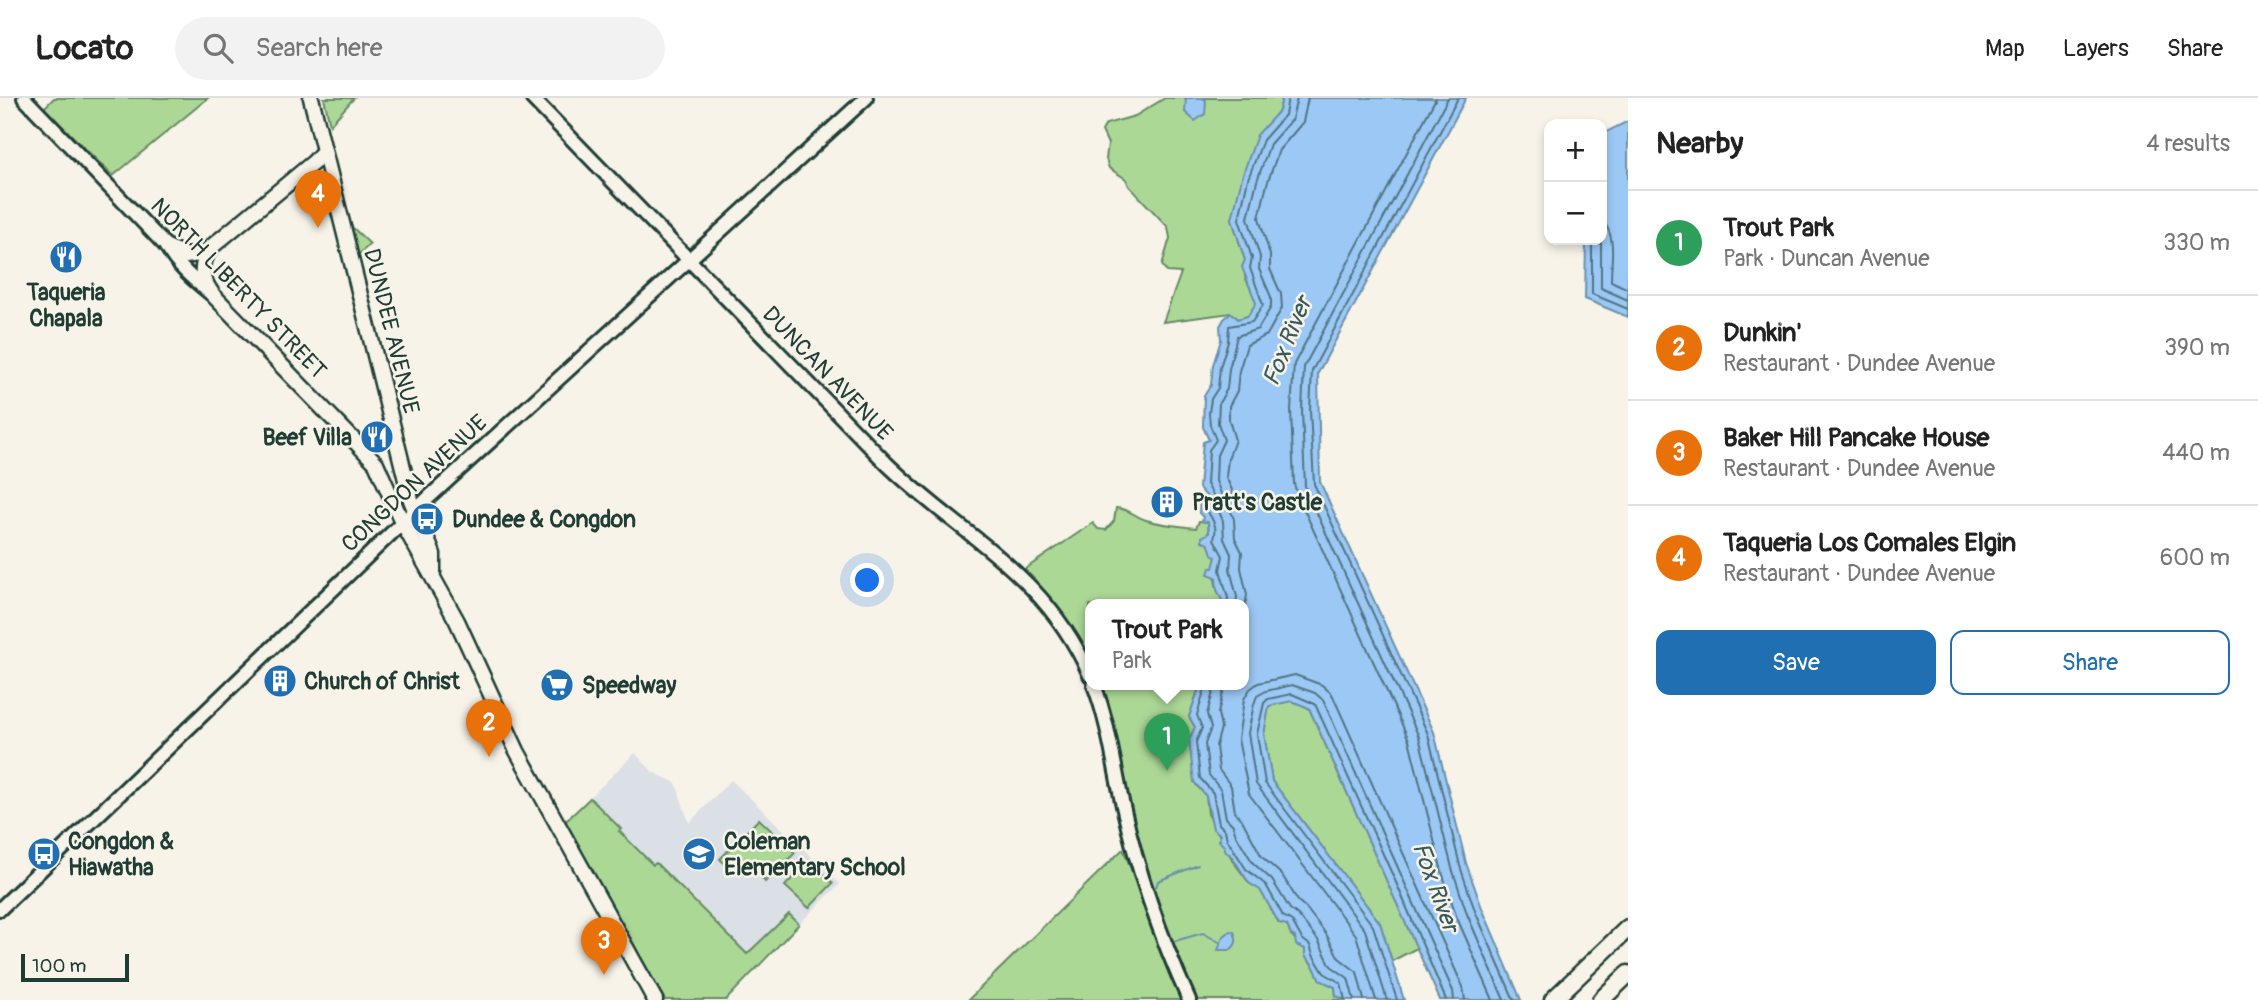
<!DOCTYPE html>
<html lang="en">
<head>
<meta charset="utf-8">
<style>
	:root { --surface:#fff; --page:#f2f2f2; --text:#222; --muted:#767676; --line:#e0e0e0; --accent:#1f6fb2 }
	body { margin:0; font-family:Pangolin,sans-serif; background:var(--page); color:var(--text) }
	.controls { position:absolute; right:21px; top:21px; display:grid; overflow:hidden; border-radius:14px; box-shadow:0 4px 10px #0003 }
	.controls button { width:63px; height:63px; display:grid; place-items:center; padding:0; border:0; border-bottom:2px solid var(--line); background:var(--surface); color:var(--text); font:35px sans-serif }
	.scale { position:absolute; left:21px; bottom:18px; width:108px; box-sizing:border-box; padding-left:7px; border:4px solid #1f3d34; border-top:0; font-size:19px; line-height:24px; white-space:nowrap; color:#1f3d34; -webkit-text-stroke:5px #f7f3e8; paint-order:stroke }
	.you { position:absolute; left:868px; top:483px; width:24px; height:24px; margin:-18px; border:5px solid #fff; border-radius:50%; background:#1a73e8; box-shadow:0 0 0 10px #1a73e833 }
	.badge { display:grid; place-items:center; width:46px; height:46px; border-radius:50%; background:var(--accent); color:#fff; font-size:23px; font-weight:700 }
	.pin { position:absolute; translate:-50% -58px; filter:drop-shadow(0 2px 4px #0008) }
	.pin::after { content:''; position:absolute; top:37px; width:24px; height:21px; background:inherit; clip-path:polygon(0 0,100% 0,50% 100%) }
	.popup { position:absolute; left:1085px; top:501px; width:164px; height:91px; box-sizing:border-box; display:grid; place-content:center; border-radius:14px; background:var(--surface); filter:drop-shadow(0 2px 5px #0005); font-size:23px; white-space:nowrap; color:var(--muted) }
	.popup b { font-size:26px; color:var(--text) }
	.popup::after { content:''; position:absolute; left:50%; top:100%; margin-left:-14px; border:14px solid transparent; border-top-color:var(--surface) }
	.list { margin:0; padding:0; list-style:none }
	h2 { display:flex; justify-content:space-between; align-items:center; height:91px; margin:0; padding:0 28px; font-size:30px }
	h2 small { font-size:23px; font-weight:400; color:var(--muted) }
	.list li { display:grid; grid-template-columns:46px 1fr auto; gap:21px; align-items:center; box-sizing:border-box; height:105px; padding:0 28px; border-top:2px solid var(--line) }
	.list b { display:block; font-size:26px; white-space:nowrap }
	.list p { margin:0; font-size:23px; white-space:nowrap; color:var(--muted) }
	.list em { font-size:23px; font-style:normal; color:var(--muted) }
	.actions { display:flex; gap:14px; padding:21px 28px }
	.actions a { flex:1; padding:16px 0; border:2px solid var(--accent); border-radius:14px; text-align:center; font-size:24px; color:var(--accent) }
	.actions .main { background:var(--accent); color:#fff }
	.icon { flex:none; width:38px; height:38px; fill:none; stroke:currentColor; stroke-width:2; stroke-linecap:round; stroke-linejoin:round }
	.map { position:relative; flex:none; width:1628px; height:902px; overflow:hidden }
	header { display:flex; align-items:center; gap:42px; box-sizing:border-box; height:98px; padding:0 35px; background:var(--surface); border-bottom:2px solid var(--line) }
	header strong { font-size:33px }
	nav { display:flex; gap:38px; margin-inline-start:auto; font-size:24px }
	.search { width:490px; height:63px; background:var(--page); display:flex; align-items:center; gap:18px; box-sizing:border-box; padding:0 24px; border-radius:38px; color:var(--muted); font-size:26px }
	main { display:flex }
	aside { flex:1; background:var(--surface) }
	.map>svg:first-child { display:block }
</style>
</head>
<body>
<header>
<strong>Locato</strong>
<div class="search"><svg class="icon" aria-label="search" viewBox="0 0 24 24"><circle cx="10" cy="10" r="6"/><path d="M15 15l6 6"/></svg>Search here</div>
<nav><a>Map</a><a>Layers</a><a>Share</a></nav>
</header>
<main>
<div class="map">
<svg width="1628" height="902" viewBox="0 0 1628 902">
	<rect width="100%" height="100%" fill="#f7f3e8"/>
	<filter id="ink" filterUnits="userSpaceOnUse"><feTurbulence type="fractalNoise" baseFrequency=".0143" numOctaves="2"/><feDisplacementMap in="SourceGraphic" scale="14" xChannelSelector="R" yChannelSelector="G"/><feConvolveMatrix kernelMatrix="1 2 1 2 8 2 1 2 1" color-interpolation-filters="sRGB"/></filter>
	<g filter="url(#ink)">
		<!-- built -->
		<path fill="#dae0e5" d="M635,655L653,674L676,685L689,725L731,682L840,786L721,902L570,719Z"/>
		<!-- green -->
		<g fill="#acd896" stroke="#668a65" stroke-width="2">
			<path d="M54,0H208L113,78L44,10Z"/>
			<path d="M324,0H354L330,27Z"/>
			<path d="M1165,0H1282L1279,13L1269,25L1232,121L1245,162V179L1257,204L1248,218L1238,221L1231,215L1163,224L1181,175L1167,174L1162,167L1170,140L1168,129L1129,88L1126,81L1109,70L1106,61L1108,46L1102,33L1106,26L1135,18Z"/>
			<path d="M351,128L370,146L358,157Z"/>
			<path d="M1116,410C1133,412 1133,418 1146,422C1162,427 1180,428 1196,430L1199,423L1208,424C1209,436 1207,452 1216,459C1212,473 1215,489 1222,502L1217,507H1090V568L1022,473L1093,425L1098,431L1106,432L1114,423Z"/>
			<path d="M1098,587H1200L1189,619L1195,629L1194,684L1206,698L1208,716L1233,763L1249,785L1260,791L1279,825L1287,827L1291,837L1305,851V858L1313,867L1320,881L1335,889L1336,898L1347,902H1193L1148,788Z"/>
			<path d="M1292,602L1309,610L1417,850L1392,863L1380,825L1272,683L1264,636L1269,608Z"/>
			<path d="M590,700L621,731L619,733L653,767L656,765L747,856L789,816L799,826L726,902H665L565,724Z"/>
			<path d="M759,721L795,755L765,784L763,781L765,779L749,763L735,776L720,761Z"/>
			<path d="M1123,751L1183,902H968Z"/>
			<path d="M810,762L833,785L809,810L785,788Z"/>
		</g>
		<!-- water -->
		<g fill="#9cc8f6" stroke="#6a90a8" stroke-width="2">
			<path d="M1186,0H1203L1206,3L1205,16L1195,23L1185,14Z"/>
			<path d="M1282,0H1466L1318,275L1320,384L1434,634L1466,765L1482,810L1521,902H1440L1309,610L1292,603L1269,608L1264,636L1272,683L1380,825L1404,902H1347L1336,898L1335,889L1320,882L1313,867L1305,858V851L1296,847L1295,839L1291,837L1287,827L1279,825L1260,792L1249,785L1231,757L1226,754L1224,748L1219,743L1220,736L1213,731L1206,698L1194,684L1189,642L1195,629L1189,619L1200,587H1244V507H1217L1222,502L1217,492L1216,479L1208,476L1210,470H1213L1216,459L1212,456L1209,447L1202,443V439L1209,435L1208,424L1202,423L1203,419L1199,415L1200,399H1207L1199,390L1203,344L1209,342L1203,329L1204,298L1211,287L1213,267L1221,242L1220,228L1224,221L1231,215L1238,221L1248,218L1256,205L1242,169L1245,162L1232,121L1242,79L1257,37L1279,13Z"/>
			<path d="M1628,23V219L1585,201L1586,142H1602V36Z"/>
			<path d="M1230,833L1234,834C1237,841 1238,846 1230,852H1218L1223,839Z"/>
		</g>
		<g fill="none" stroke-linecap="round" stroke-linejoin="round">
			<!-- shore -->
			<g stroke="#517582" stroke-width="2">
				<path d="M1436,0L1294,266L1291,312L1294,386L1297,396L1409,642L1442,774L1457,820L1493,902"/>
				<path d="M1448,0L1304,269L1302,312L1305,389L1419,639L1452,770L1467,816L1504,902"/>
				<path d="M1458,0L1312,273L1310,312L1314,386L1428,636L1460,768L1475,813L1514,902"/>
				<path d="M1602,122C1617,138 1611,162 1611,183L1628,191"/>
				<path d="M1592,142V196L1628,211"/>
				<path d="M1601,142V190L1628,202"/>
				<path d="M1227,507L1228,500L1220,472L1223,458L1214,441C1218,428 1213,423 1207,412L1214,399L1207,386L1209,352L1216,342L1210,327L1209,315L1211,301L1218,290L1220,269L1228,244L1229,228L1252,224L1263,207L1250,170L1252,160L1239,121L1248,81L1263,42L1285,17L1288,0"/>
				<path d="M1236,507L1237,499L1230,471L1231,456L1224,441L1223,423L1218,411L1222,398L1216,383L1217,357L1224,342L1218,325L1219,305L1227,291L1229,271L1237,238L1258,231L1271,209V199L1259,171L1260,159L1248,120L1257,83L1270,46L1292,21L1297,0"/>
				<path d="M1244,515L1247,497L1241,470L1242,454L1235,440L1234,421L1230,411L1232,392L1226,379L1228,361L1235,342L1229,322V308L1237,293L1239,273L1247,247L1267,237L1282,210L1281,196L1270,171V157L1259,120L1267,86L1279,52L1303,24L1308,0"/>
				<path d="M1206,587L1197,617L1202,630L1196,644L1200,680L1213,695L1219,726L1225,732L1227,741L1246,771L1266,787L1283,818L1292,823L1302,841L1310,847L1313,857L1324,875L1341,885L1345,902"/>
				<path d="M1215,587L1207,616L1211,630L1205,646L1209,677L1221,692L1226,720L1233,727L1236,737L1253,765L1272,782L1290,811L1298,817L1318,842L1331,868L1348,880L1354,902"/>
				<path d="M1225,587L1218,615L1221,630L1216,648L1219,672L1231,688L1235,714L1242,722L1262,759L1282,777L1298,803L1306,810L1326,836L1339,860L1357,874L1364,902"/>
				<path d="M1376,902L1356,837L1249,696L1238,641L1244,601L1250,591L1258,585L1295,577L1322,587L1332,596L1463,889L1465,902"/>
				<path d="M1387,902L1365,832L1256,686L1248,635L1254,606L1257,598L1266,593L1292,587L1315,595L1323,602L1453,893L1454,902"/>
				<path d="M1397,902L1373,828L1265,685L1257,636L1264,605L1268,601L1292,596L1315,606L1398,789L1446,902"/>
			</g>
			<!-- stream -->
			<g stroke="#6a90a8" stroke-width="2">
				<path d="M1156,789L1158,783L1198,767"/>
				<path d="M1175,843L1203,835L1221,845"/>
			</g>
			<defs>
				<g id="secondary">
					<path d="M24,0L167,149C176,167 194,182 210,195"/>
					<path d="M532,0L886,365C962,439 1044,473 1090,577"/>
					<path d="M1094,587C1109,626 1114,668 1123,708C1138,775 1161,840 1189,902"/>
					<path d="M0,811L426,402L866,0"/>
				</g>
				<g id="primary">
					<path d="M311,0L411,402L433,456V475"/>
					<path d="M167,149L186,158L204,155L314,64L324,53"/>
					<path d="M210,151C199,168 201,181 213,197L376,365L402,424L457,523L517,653L655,902"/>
				</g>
				<g id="highway">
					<path d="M1553,902L1628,830"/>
					<path d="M1601,902L1628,876"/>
				</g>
			</defs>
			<!-- secondary casing -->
			<use href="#secondary" stroke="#1f3d34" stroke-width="18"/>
			<!-- primary casing -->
			<use href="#primary" stroke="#1f3d34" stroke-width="19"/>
			<!-- highway casing -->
			<use href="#highway" stroke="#1f3d34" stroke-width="21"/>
			<!-- secondary -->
			<use href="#secondary" stroke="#f7f3e8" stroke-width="12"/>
			<!-- primary -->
			<use href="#primary" stroke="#f7f3e8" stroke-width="14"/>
			<!-- highway -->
			<use href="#highway" stroke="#f7f3e8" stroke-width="16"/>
		</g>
	</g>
	<!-- icons -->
	<defs>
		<symbol id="restaurant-disc" viewBox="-11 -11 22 22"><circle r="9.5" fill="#1f6fb2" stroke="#f7f3e8"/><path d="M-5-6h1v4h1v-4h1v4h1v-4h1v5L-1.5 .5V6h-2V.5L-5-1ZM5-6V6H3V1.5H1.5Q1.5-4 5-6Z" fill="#fff"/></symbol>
		<symbol id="building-disc" viewBox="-11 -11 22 22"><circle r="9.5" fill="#1f6fb2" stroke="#f7f3e8"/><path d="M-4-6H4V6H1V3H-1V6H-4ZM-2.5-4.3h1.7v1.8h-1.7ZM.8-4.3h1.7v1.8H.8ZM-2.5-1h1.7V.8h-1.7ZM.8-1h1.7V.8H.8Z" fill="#fff"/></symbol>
		<symbol id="bus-disc" viewBox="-11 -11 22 22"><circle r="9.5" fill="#1f6fb2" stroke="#f7f3e8"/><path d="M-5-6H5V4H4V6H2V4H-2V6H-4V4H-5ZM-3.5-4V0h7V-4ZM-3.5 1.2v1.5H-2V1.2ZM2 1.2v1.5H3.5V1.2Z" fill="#fff"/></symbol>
		<symbol id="supermarket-disc" viewBox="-11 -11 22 22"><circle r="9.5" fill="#1f6fb2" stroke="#f7f3e8"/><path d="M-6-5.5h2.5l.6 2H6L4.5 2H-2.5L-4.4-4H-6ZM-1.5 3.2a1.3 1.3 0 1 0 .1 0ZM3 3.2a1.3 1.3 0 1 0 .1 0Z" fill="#fff"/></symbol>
		<symbol id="school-disc" viewBox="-11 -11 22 22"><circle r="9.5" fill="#1f6fb2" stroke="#f7f3e8"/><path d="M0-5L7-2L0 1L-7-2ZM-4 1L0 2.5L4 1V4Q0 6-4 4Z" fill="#fff"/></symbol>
	</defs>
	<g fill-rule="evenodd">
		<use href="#restaurant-disc" x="47" y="140" width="38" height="38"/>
		<use href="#restaurant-disc" x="358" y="320" width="38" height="38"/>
		<use href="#building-disc" x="1148" y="385" width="38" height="38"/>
		<use href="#bus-disc" x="408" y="402" width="38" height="38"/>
		<use href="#building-disc" x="261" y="564" width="38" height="38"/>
		<use href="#supermarket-disc" x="538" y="568" width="38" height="38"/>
		<use href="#bus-disc" x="25" y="737" width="38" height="38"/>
		<use href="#school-disc" x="680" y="737" width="38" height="38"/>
	</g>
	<g text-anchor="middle" stroke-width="5" stroke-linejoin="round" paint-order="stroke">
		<!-- street labels -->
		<g font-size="23" fill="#1f3d34" stroke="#f7f3e8">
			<text transform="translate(239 190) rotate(46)" y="8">NORTH LIBERTY STREET</text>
			<text transform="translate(392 233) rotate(76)" y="8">DUNDEE AVENUE</text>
			<text transform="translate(828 275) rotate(46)" y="8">DUNCAN AVENUE</text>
			<text transform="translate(414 385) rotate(-43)" y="8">CONGDON AVENUE</text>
		</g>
		<!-- poi labels -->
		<g font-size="23" font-weight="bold" fill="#1f3d34" stroke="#f7f3e8" text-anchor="start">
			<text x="66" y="202" text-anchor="middle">Taqueria<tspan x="66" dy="26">Chapala</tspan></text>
			<text x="352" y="347" text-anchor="end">Beef Villa</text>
			<text x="1192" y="412">Pratt's Castle</text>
			<text x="452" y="429">Dundee &amp; Congdon</text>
			<text x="304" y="591">Church of Christ</text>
			<text x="582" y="595">Speedway</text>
			<text x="68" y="751">Congdon &amp;<tspan x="68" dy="26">Hiawatha</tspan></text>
			<text x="724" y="751">Coleman<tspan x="724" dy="26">Elementary School</tspan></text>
		</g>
		<!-- water labels -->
		<g font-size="24" font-style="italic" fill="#38595b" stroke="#f7f3e8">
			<text transform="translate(1287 243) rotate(-68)" y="8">Fox River</text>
			<text transform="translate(1436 789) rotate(70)" y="8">Fox River</text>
		</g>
	</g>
</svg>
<div class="controls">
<button>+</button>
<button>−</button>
</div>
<div class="scale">100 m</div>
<div class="you"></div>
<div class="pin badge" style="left:1167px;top:673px;background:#2e9e5b">1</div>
<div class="popup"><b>Trout Park</b>Park</div>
<div class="pin badge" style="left:489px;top:659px;background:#e8710a">2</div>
<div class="pin badge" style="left:604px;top:877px;background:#e8710a">3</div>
<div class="pin badge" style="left:318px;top:130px;background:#e8710a">4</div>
</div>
<aside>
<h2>Nearby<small>4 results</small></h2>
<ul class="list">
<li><span class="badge" style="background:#2e9e5b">1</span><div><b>Trout Park</b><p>Park · Duncan Avenue</p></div><em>330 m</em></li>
<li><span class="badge" style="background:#e8710a">2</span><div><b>Dunkin'</b><p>Restaurant · Dundee Avenue</p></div><em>390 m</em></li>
<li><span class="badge" style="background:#e8710a">3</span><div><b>Baker Hill Pancake House</b><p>Restaurant · Dundee Avenue</p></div><em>440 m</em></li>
<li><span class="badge" style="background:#e8710a">4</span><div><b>Taqueria Los Comales Elgin</b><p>Restaurant · Dundee Avenue</p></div><em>600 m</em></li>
</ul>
<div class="actions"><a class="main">Save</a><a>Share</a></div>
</aside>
</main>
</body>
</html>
